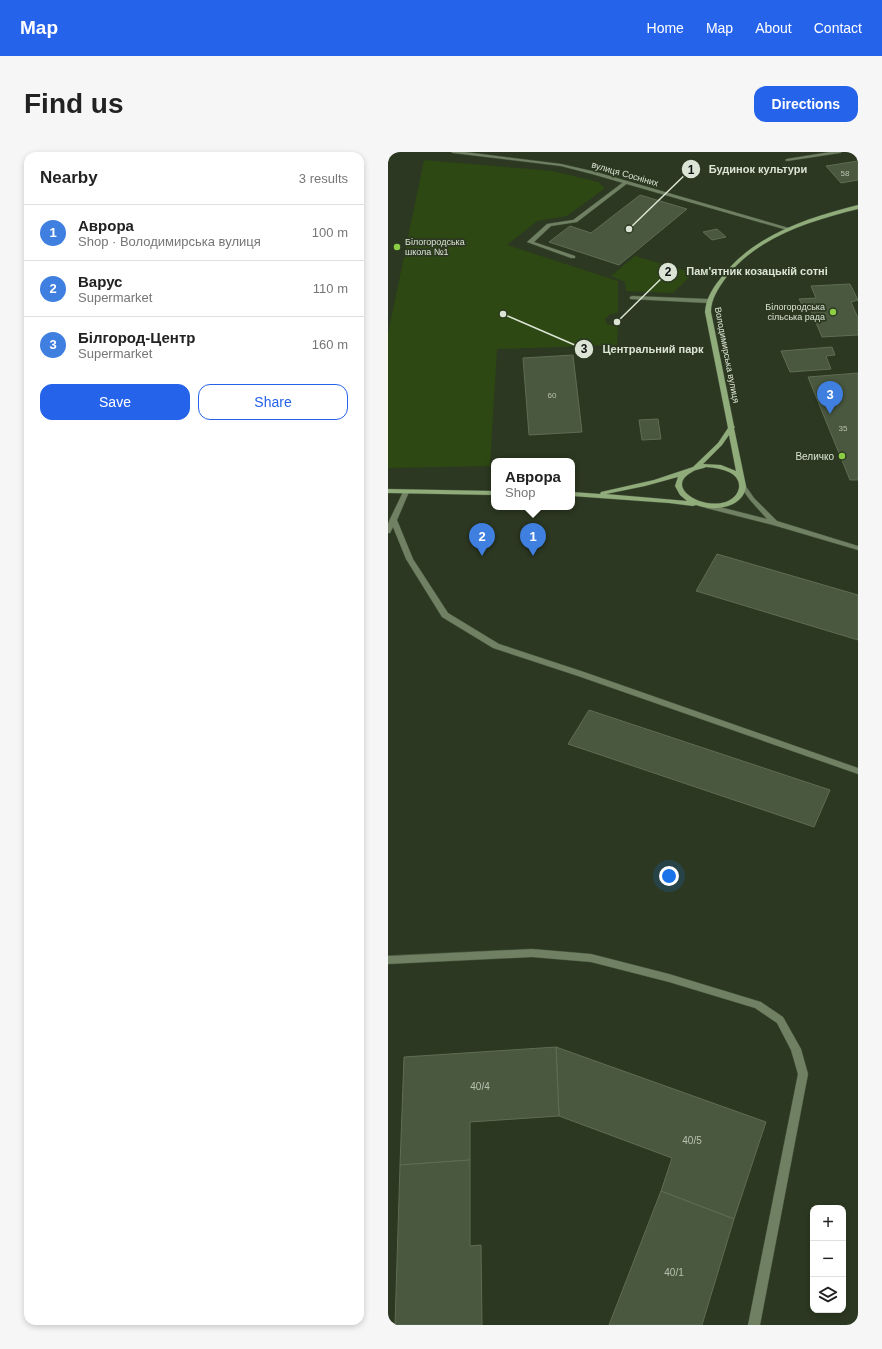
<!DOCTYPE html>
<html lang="en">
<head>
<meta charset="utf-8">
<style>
	:root { --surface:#fff; --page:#f6f6f6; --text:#222; --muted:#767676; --line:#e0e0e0; --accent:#2563eb }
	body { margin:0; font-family:Arial,sans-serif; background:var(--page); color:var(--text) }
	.controls { position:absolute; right:12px; bottom:12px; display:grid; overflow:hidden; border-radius:8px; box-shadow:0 2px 6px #0003 }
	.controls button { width:36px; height:36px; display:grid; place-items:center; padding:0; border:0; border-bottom:1px solid var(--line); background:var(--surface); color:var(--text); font:20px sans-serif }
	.you { position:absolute; left:281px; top:724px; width:14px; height:14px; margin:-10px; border:3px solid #fff; border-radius:50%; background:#1a73e8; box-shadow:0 0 0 6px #1a73e833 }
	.badge { display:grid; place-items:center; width:26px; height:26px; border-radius:50%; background:var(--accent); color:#fff; font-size:13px; font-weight:700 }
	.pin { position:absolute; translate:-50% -33px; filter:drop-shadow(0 1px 2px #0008) }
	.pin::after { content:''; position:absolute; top:21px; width:14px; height:12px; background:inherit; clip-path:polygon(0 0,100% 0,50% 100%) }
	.popup { position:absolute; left:103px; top:306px; width:84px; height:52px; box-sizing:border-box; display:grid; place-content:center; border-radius:8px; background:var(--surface); filter:drop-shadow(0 1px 3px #0005); font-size:13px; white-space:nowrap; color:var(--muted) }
	.popup b { font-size:15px; color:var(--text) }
	.popup::after { content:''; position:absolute; left:50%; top:100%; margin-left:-8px; border:8px solid transparent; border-top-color:var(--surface) }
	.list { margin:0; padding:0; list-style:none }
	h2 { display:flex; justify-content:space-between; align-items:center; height:52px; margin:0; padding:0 16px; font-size:17px }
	h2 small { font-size:13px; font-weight:400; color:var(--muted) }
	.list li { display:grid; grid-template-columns:26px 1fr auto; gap:12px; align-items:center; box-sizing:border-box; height:56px; padding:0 16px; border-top:1px solid var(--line) }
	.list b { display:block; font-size:15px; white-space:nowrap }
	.list p { margin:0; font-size:13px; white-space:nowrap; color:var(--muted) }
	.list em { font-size:13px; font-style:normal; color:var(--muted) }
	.actions { display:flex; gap:8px; padding:12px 16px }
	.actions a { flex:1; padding:9px 0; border:1px solid var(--accent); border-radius:12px; text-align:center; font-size:14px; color:var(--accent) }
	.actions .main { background:var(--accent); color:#fff }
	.icon { flex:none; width:22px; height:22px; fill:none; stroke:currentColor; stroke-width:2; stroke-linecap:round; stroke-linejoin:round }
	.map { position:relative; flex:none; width:470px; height:1173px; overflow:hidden; border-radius:12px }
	header { display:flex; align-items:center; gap:24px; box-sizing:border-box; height:56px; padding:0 20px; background:var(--accent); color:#fff }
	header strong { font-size:19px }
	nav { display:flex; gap:22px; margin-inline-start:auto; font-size:14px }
	.intro { display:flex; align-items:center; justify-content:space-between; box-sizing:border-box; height:96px; padding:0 24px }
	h1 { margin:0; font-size:28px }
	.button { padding:10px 18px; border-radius:12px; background:var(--accent); color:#fff; font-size:14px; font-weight:700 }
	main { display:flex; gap:24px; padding:0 24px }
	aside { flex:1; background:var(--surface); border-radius:12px; box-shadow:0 2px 6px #0003 }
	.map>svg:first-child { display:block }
</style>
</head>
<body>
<header>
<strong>Map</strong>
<nav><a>Home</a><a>Map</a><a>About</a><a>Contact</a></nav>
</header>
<div class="intro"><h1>Find us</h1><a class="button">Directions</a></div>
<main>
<aside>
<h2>Nearby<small>3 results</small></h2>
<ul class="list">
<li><span class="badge" style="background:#3f7fe0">1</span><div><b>Аврора</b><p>Shop · Володимирська вулиця</p></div><em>100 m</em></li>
<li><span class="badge" style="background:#3f7fe0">2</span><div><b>Варус</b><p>Supermarket</p></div><em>110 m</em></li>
<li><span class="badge" style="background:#3f7fe0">3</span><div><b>Білгород-Центр</b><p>Supermarket</p></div><em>160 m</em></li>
</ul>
<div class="actions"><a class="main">Save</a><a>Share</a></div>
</aside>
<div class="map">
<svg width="470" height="1173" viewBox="0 0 470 1173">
	<rect width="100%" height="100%" fill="#2c3821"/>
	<!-- green -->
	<g fill="#2d4812">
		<path d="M36,8L165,19L210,30L217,36L179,64L149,69L119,93L230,129V161L222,162L217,167L219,172L230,175L229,193L109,197L102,314L0,316V182Z"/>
		<path d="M247,104L305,121L285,141L238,139L237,130L223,124Z"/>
	</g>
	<!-- building -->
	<g fill="#4a583f" stroke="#5f6d54">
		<path d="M470,9V28L453,31L438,14Z"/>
		<path d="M252,43L299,57L231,113L161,90L182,74L203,81Z"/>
		<path d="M329,77L338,85L324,88L315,80Z"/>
		<path d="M462,132L470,148L463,150L470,166V183L434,185L421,154H415L411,147L428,146L423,134Z"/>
		<path d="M444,195L447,203L438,204L443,217L402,220L393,199Z"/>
		<path d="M185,203L194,280L141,283L135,206Z"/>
		<path d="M470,221V328H462L420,225Z"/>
		<path d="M270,267L273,287L254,288L251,268Z"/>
		<path d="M329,402L470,443V488L308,439Z"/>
		<path d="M201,558L442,638L426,675L180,592Z"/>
		<path d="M168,895L378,970L346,1067L273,1039L284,1006L171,964Z"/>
		<path d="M168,895L171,964L82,970V1008L12,1013L16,905Z"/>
		<path d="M82,1008V1094L93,1093L94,1173H7L12,1013Z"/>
		<path d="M273,1039L346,1067L314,1173H221Z"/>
	</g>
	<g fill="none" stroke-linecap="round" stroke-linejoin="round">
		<defs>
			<g id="lane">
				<path d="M442,0H454L452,1L399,9L397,8L399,7Z"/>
				<path d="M237,29L241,30L189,70L163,74L146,90L187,104V106H183L139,90L159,72L185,68Z"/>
				<path d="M244,144L320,147L323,149L320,151L242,147V145Z"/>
				<path d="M144,797L203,802L281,822L373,850L395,865L413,897L420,922L372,1173H360L410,922L403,898L389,871L367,856L281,830L203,810L144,805L0,812V804Z"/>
			</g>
			<g id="street">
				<path d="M63,0H77L173,12L208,20L404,77L399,78L204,22L173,14L65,1Z"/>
				<path d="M355,332L357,333L366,346L389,369L470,394V398L385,373L318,356L317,354L320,352L379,367L362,348L352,334Z"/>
				<path d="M18,338L21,340L9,368L25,407L60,461L111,492L196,520L470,616V622L190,524L105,496L54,465L18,407L5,375L2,381H0V372L2,367L15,340Z"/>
			</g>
			<g id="secondary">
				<path d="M470,53V57C422,69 368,85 337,127C330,137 323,147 323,160L346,274L347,275L346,276L358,334C356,356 325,360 308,353L305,354L281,351L184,344V340L212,342L213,340L266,328L305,315L330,291L340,276L317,160C318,147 324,137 332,127C365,83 419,66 470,53ZM341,283L348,319L333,313L315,312L334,293ZM318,315C330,316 353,319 351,336C350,341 347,345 342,348C319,361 274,336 304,320C308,317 314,317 318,315ZM290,325L287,334L292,343L299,349L218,342L257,334Z"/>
				<path d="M0,337L106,339V343L0,341Z"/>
			</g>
		</defs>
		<!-- lane casing -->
		<use href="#lane" stroke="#48543e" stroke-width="1"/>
		<!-- street casing -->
		<use href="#street" stroke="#48543e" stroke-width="1"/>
		<!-- secondary casing -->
		<use href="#secondary" stroke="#48543e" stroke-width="1"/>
		<!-- lane -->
		<use href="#lane" fill="#6f8162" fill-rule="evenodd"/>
		<!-- street -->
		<use href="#street" fill="#6f8162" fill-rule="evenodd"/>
		<!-- secondary -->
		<use href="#secondary" fill="#90ac7a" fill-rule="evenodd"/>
	</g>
	<!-- markers -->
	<g fill="#8bce46" stroke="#2c3821" stroke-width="1.5">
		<circle cx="9" cy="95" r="4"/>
		<circle cx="445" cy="160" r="4"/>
		<circle cx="454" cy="304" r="4"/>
	</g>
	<g text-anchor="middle" stroke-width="3.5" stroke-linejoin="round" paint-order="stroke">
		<!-- number labels -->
		<g font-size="8" fill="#b7c1b0">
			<text x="457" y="24">58</text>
			<text x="164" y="246">60</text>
			<text x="455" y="279">35</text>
		</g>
		<!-- far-street labels -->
		<g font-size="9" fill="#dbe4d5" stroke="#2c3821">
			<text transform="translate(237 22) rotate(16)" y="3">вулиця Сосніних</text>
			<text transform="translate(339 203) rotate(79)" y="3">Володимирська вулиця</text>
		</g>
		<!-- far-poi labels -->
		<g font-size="9" fill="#dbe4d5" stroke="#2c3821" text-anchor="start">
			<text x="17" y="93">Білогородська<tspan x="17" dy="10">школа №1</tspan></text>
			<text x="437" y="158" text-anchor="end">Білогородська<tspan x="437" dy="10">сільська рада</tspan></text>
		</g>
		<!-- poi labels -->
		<g font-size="10" fill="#dbe4d5" stroke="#2c3821" text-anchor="end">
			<text x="446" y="308">Величко</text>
		</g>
		<!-- near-number labels -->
		<g font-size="10" fill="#b7c1b0">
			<text x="92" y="938">40/4</text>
			<text x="304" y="992">40/5</text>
			<text x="286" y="1124">40/1</text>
		</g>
	</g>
	<!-- callouts -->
	<path fill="none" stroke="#dbe4d5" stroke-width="1.5" d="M241 77L303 17M229 170L280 120M115 162L196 197"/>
	<g fill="#dbe4d5" stroke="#2c3821" stroke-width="1.5">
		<circle cx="241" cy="77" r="4"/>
		<circle cx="229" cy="170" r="4"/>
		<circle cx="115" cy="162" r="4"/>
		<circle cx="303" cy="17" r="10"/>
		<circle cx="280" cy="120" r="10"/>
		<circle cx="196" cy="197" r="10"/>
	</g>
	<g font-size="12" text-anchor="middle" font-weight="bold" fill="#111">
		<text x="303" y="22">1</text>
		<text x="280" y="124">2</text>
		<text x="196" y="201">3</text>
	</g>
	<g font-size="11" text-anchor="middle" font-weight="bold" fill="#dbe4d5" stroke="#2c3821" stroke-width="3.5" stroke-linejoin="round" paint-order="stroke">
		<text x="370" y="21">Будинок культури</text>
		<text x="369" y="123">Пам'ятник козацькій сотні</text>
		<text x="265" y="201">Центральний парк</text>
	</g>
</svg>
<div class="controls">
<button>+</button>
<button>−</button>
<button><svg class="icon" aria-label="layers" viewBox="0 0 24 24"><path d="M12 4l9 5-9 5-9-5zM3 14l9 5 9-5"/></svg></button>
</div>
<div class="you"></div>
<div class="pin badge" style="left:145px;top:404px;background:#3f7fe0">1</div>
<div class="popup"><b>Аврора</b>Shop</div>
<div class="pin badge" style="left:94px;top:404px;background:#3f7fe0">2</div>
<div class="pin badge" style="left:442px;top:262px;background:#3f7fe0">3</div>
</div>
</main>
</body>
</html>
